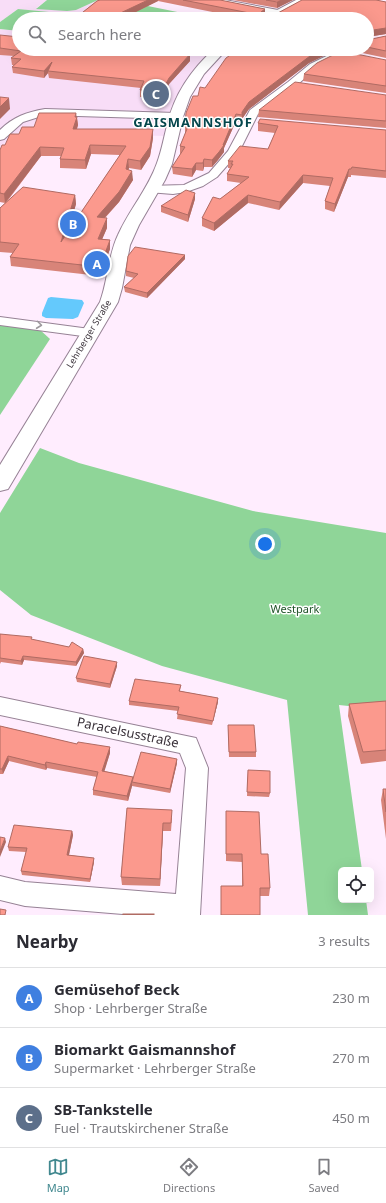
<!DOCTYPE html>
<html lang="en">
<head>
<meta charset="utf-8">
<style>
	:root { --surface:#fff; --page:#f2f2f3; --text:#2b2b33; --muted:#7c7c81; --line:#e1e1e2; --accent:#41888f }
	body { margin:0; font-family:"Noto Sans",sans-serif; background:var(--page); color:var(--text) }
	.controls { position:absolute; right:12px; bottom:12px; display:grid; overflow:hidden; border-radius:6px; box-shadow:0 4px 16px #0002 }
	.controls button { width:36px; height:36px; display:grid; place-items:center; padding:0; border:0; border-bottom:1px solid var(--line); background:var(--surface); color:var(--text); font:20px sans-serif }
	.you { position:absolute; left:265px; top:544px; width:14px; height:14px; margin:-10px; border:3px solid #fff; border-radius:50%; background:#1a73e8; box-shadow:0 0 0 6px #1a73e833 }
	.badge { display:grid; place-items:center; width:26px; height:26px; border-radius:50%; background:var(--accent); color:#fff; font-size:13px; font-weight:700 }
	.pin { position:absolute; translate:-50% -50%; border:2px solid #fff; box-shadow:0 1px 4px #0006 }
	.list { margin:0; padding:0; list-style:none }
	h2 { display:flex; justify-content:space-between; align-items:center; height:52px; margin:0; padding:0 16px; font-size:17px }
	h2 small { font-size:13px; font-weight:400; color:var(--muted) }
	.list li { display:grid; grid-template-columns:26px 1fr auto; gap:12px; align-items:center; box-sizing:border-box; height:60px; padding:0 16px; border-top:1px solid var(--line) }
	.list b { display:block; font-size:15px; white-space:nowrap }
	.list p { margin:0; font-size:13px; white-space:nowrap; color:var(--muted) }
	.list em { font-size:13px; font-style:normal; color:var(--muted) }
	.icon { flex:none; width:22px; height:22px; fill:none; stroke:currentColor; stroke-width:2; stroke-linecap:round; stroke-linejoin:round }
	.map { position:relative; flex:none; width:386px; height:915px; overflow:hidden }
	.search { position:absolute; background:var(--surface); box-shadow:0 4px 16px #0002; left:12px; right:12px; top:12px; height:44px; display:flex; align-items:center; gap:10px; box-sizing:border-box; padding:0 14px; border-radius:22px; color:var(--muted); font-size:15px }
	.sheet { height:232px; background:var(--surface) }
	nav { display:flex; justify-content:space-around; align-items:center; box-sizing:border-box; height:56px; border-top:1px solid var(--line); background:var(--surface); font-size:11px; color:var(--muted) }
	nav a { display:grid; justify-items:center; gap:2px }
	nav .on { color:var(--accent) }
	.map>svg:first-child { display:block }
</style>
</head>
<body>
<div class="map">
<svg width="386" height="915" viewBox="0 0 386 915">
	<rect width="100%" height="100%" fill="#ffedfe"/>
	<!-- built -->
	<g fill="#f8ddf7">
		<path d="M0,0H47L36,8L76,10L98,0H118L80,15L72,14L118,19H46L54,13L18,9L0,22Z"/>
		<path d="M0,29L19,31V49H226L209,64L192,91L168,136L14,133L0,149Z"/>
	</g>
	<!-- green -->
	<g fill="#8fd598">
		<path d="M47,0H98L76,10L67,11L36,9Z"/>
		<path d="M118,0L212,19H197L174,14L164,19H118L54,13L46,19H19V31L0,29V22L18,9L80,15Z"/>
		<path d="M0,325L39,329L50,339L0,415Z"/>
		<path d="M40,448L79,463L253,511L386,533V710L339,705L362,870H341V900H366L368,915H308L287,700L162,666L31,615L0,590V513Z"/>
	</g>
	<!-- water -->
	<path fill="#64c9fc" d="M51,297L82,300L84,303L78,317L73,319L46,318L42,316V313L48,298Z"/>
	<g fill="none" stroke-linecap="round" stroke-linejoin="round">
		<defs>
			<g id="street">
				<path d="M208,0H225L278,10L282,13L278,16L212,3Z"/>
				<path d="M341,49H353L316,68L296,86L258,114L239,152L217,177L203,186L186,192L173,194L148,192L146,189L148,186L184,185L209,173L228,151L250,110L288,82L310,64Z"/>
				<path d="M45,109L176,113L181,116L176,119L45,115L23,122L4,139L0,140V130C13,117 27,112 45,109Z"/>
				<path d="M0,317L90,329L95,330L97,333L95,336L90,337L0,325Z"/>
				<path d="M0,697L196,738L208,768L200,915H135L25,906L0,900V876L25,882L176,894L186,768L180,753L0,715Z"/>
			</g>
			<g id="secondary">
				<path d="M296,0H309L276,19H262L264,17Z"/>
				<path d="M214,49H227L204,74L190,97L183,117L172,164L165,180L139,225L130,245L122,288L118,302L11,484L8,489L0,491V465L100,302C108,280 108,256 118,235C129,210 148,189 157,163C162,150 164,136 168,122C175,93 192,69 214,49Z"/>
			</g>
		</defs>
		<!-- street casing -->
		<use href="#street" stroke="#968295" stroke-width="2"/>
		<!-- secondary casing -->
		<use href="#secondary" stroke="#968295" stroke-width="2"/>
		<!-- street -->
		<use href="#street" fill="#fff" fill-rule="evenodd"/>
		<!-- secondary -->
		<use href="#secondary" fill="#fff" fill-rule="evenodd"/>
	</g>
	<!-- wall -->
	<g fill="#d88479" fill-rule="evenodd">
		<path d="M98,0H220L265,9V14H276L302,0H376L386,2V34L367,37V19H247L158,1L123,18L129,19H66L70,16H78Z"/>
		<path d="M233,0H293L277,8Z"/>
		<path d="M0,35L19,49H175V52L190,61L169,84L161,100L145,99V97H140V90L141,88L49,78L48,73L44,78L13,73L12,67L14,65H12L11,58L14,56L0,55Z"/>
		<path d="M386,36V58L353,51V49H367V40Z"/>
		<path d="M239,49H338L309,63L249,109L242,119V122L236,121L224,148V152L218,160L212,167H204L203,171L196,170L192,177L173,174L172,167L181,154H180V146L186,132H185V124L198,96Z"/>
		<path d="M386,60V93L303,81L304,74Z"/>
		<path d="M386,95V128L258,117L259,110Z"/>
		<path d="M77,117L78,125L77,129L153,138L150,156L141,170L129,168L128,170L133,180L119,202L105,218L107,228L102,239L110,240V249L100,276L11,266L10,257L13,253L0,252V208L5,203L0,202V150L5,145L19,134L34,127ZM91,154L120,155L67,233L76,204L75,195L6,203L41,156H61L60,159V168L86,169Z"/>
		<path d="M258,123L386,130V178L351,175V177H348L334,212L325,209V201L330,186L303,183L279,210L248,203L214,231L202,226V218L220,199L241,183L227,181V174L230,168H228V161L268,149L275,133L258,131Z"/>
		<path d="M195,193V199L188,222L161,212V206Z"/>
		<path d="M185,255V259L147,298L125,292L124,287L134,278L126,276V271Z"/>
		<path d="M0,634L69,647L83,649L84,653L76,666L24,660L22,665L1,662L0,664Z"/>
		<path d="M117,666L110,688L77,682L76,678Z"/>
		<path d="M181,685L180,691L218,698V702L212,725L177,719L178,711L129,705V701Z"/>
		<path d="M386,701V761L361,764L348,716L349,704Z"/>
		<path d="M0,726L77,744L110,747V753L104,771L133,777L177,759V763L170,793L132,786L128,801L93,795V790L97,777L47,768L46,770L9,761L3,774H0Z"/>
		<path d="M228,729L256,752V757H229Z"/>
		<path d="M248,770L270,793L269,797L247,796Z"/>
		<path d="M383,789H386V839L381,800Z"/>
		<path d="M127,808L172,818L171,831H163L160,886L122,885L121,877Z"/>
		<path d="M226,811L261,854L270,888L269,896H260L242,886V862L226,861Z"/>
		<path d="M72,831L73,835L69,855L94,858V862L90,882L22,875L21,871L26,852L9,851L8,847Z"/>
	</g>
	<!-- shaded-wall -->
	<g fill="#b06b63">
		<path d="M148,0H158V1L122,19L112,17Z"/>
		<path d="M282,0H293L277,8V2Z"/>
		<path d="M265,9V15L263,16L261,12Z"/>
		<path d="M386,28V34L367,37V31Z"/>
		<path d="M174,49H175V54L171,52Z"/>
		<path d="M325,49H338L309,63L249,109L242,119V112L249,102L310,56Z"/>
		<path d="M190,54V61L169,84L161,100V93L169,78Z"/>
		<path d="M52,62L48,71V73L44,78V71Z"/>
		<path d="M9,98L10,109L0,119V107Z"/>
		<path d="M76,113L78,125L74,137L73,129Z"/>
		<path d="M236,114V121L224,148V152L218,160L212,167V160L223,145Z"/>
		<path d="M153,129V138L150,156L141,170L140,161Z"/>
		<path d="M90,145L91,154L86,169L85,160Z"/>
		<path d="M40,147L41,156L5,203L4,194Z"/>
		<path d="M128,159L129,168L126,178V169Z"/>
		<path d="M204,159V167L203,171V163Z"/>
		<path d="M196,163V170L192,177V169Z"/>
		<path d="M349,169L348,177L334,212L335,204Z"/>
		<path d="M132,171L133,180L119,202L97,226V217Z"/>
		<path d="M303,175V183L279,210L280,202Z"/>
		<path d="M195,193V199L188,222V215Z"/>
		<path d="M75,195L76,204L62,252L61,242Z"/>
		<path d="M248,195V203L214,231V223Z"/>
		<path d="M107,218V228L98,249V239Z"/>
		<path d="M110,240V249L100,276V267Z"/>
		<path d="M185,255V259L147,298V293Z"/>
		<path d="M83,649L84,653L76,666V662Z"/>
		<path d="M23,656L24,660L22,665L21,661Z"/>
		<path d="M117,662V666L110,688V684Z"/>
		<path d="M218,698V702L212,725L213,721Z"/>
		<path d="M110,747V753L103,776L102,771Z"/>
		<path d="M8,756L9,761L3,774L2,769Z"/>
		<path d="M177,759V763L170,793V789Z"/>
		<path d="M46,762L47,768L46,770L45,765Z"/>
		<path d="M133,777L132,782V786L128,801L127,796Z"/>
		<path d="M163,823V831L160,886V879Z"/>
		<path d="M72,831L73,835L68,859L67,855Z"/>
		<path d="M5,838L6,842L0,857V851Z"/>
		<path d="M94,858V862L90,882V879Z"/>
	</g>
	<!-- building -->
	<g fill="#fb998d" stroke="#b06b63">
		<path d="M100,0H148L112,17L129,19H66L70,16H78L97,1Z"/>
		<path d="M183,0H220L265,9L261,12L262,14H276L302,0H376L386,2V28L367,31V36V19H275V18Z"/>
		<path d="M266,0H282L277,2Z"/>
		<path d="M0,35L19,37V49H174L171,52L190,54L169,78L161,93L145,92L146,90H140L144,81L48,71L52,62L44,71L12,67L21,59L11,58L21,51L0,48Z"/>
		<path d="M386,36V51L367,47V40Z"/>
		<path d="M239,49H325L310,56L249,102L242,112V115L236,114L223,145H224L219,152L212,160L204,159L203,163H196L192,169L172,167L185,147L180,146L189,124H185L186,113L193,96H198L200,87L205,88L226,58Z"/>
		<path d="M341,51L386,60V86L304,74L317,63Z"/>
		<path d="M295,82L386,95V121L259,110Z"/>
		<path d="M0,97L9,98L0,107Z"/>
		<path d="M39,113H76L75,117H77L73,129H153L150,147L140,161L128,159L126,169L132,171L119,192L97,217L107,218L98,239L110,240L100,267L10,257L19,244L0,242V208L23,187L75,195L61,242L126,146L90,145L85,160L60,159L64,148L40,147L4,194L0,193V150L2,145H5L10,134H19L22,127H34Z"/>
		<path d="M260,119L386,130V171L352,167L351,169H349L335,204L325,201L333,178L303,175L280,202L248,195L214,223L202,218L213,197L220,199L249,177L227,174L233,164H231L233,161H228L240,146L268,149L278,126L258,123Z"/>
		<path d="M186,190L195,193L188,215L161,206Z"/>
		<path d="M135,247L185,255L147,293L124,287L138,274L126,271L128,256Z"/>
		<path d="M0,634L32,637L31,639L69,647L72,642L83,649L76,662L23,656L21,661L0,658Z"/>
		<path d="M84,656L117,662L110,684L76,678Z"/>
		<path d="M135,679L181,685L179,691L218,698L213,721L177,714L179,707L129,701Z"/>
		<path d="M386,701V750L363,752L349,704Z"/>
		<path d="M228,725H254L256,752H229Z"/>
		<path d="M0,726L77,744L78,742L110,747L102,771L133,777L127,796L93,790L98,772L46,762L45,765L8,756L2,769H0Z"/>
		<path d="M141,752L177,759L170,789L132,782Z"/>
		<path d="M248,770L270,771V793L247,792Z"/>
		<path d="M383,789H386V812Z"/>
		<path d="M127,808L172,810L171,823H163L160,879L121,877Z"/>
		<path d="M226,811L259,812L261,854H268L270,888H260V915H221V886H243L242,854H226Z"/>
		<path d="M14,825L72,831L67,855L94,858L90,879L21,871L27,848L8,847Z"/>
		<path d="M0,837L5,838L0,851Z"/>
		<path d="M0,909L6,910L5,915H0Z"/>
		<rect x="123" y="914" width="31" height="1"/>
	</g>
	<!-- one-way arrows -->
	<defs><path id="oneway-chevron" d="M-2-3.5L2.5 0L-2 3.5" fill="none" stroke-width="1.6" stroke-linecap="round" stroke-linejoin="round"/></defs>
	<use stroke="#9c989c" href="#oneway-chevron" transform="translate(39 325) rotate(7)"/>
	<g text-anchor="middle" stroke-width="3" stroke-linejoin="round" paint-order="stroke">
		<!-- far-street labels -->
		<g font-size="9" fill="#393139" stroke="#fff">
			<text transform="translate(89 334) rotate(-59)" y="3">Lehrberger Straße</text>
		</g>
		<!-- park labels -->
		<g font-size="11" fill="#205429" stroke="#fff">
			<text x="295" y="613">Westpark</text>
		</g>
		<!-- far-district labels -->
		<g font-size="13" font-weight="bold" letter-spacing="1" fill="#04464c" stroke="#fff">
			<text x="193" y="127">GAISMANNSHOF</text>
		</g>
		<!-- near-street labels -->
		<g font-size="13" fill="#393139" stroke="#fff">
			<text transform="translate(128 732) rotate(12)" y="5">Paracelsusstraße</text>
		</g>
	</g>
</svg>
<div class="controls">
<button><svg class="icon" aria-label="locate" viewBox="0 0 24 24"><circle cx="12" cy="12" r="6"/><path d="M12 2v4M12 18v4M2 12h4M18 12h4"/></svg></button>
</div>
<div class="you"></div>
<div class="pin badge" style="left:97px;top:264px;background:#3f7fe0">A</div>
<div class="pin badge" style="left:73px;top:224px;background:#3f7fe0">B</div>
<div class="pin badge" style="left:156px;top:94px;background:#5c6f8a">C</div>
<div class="search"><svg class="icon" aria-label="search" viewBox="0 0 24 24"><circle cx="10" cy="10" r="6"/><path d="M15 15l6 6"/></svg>Search here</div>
</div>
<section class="sheet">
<h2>Nearby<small>3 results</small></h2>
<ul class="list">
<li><span class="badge" style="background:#3f7fe0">A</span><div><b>Gemüsehof Beck</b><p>Shop · Lehrberger Straße</p></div><em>230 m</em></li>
<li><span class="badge" style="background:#3f7fe0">B</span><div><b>Biomarkt Gaismannshof</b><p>Supermarket · Lehrberger Straße</p></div><em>270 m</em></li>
<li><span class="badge" style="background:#5c6f8a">C</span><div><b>SB-Tankstelle</b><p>Fuel · Trautskirchener Straße</p></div><em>450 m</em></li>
</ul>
</section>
<nav>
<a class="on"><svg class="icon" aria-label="map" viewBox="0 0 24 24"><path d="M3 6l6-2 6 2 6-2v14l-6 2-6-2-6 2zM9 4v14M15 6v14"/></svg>Map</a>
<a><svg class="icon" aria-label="directions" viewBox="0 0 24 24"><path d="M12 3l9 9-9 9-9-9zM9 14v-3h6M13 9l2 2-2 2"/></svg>Directions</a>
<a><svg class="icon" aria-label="saved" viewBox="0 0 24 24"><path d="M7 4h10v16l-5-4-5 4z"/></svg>Saved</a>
</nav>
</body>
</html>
